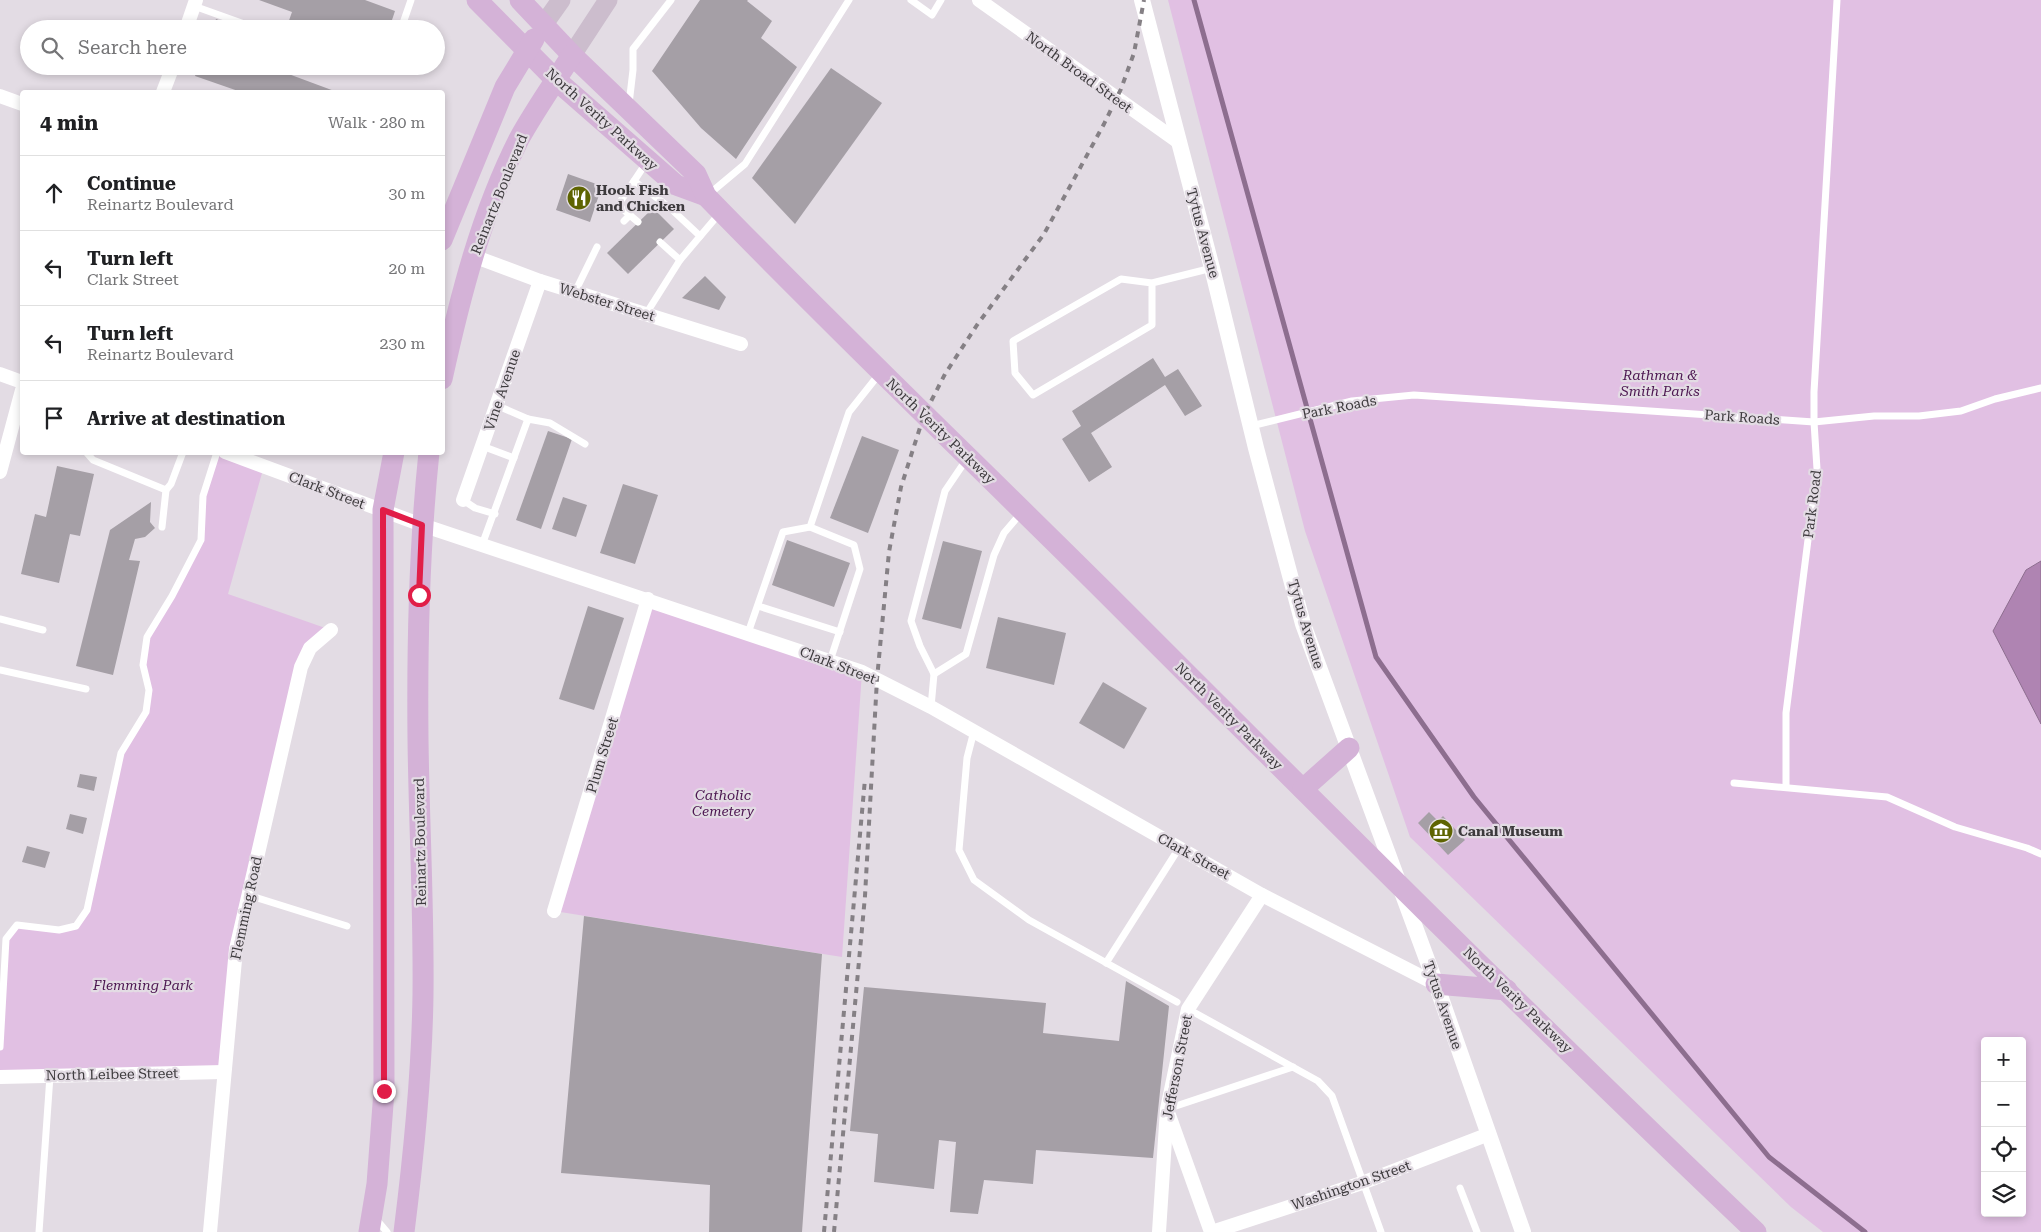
<!DOCTYPE html>
<html lang="en">
<head>
<meta charset="utf-8">
<style>
	:root { --surface:#fff; --page:#f6f6f6; --text:#202124; --muted:#757577; --line:#e0e0e0 }
	body { margin:0; font-family:"Roboto Serif",serif; background:var(--page); color:var(--text) }
	.controls { position:absolute; right:15px; bottom:15px; display:grid; overflow:hidden; border-radius:5px; box-shadow:0 2px 8px #0003 }
	.controls button { width:45px; height:45px; display:grid; place-items:center; padding:0; border:0; border-bottom:1px solid var(--line); background:var(--surface); color:var(--text); font:25px sans-serif }
	.stop { position:absolute; width:15px; height:15px; margin:-11px; border:4px solid #e11d48; border-radius:50%; background:#fff }
	.stop.end { background:#e11d48; border-color:#fff; box-shadow:0 1px 5px #0008 }
	.list { margin:0; padding:0; list-style:none }
	h2 { display:flex; justify-content:space-between; align-items:center; height:65px; margin:0; padding:0 20px; font-size:21px }
	h2 small { font-size:16px; font-weight:400; color:var(--muted) }
	.list li { display:grid; grid-template-columns:32px 1fr auto; gap:15px; align-items:center; box-sizing:border-box; height:75px; padding:0 20px; border-top:1px solid var(--line) }
	.list b { display:block; font-size:19px; white-space:nowrap }
	.list p { margin:0; font-size:16px; white-space:nowrap; color:var(--muted) }
	.list em { font-size:16px; font-style:normal; color:var(--muted) }
	.icon { flex:none; width:28px; height:28px; fill:none; stroke:currentColor; stroke-width:2; stroke-linecap:round; stroke-linejoin:round }
	.map { position:relative; flex:none; width:2041px; height:1232px; overflow:hidden }
	.search { position:absolute; background:var(--surface); box-shadow:0 2px 8px #0003; left:20px; top:20px; width:425px; height:55px; display:flex; align-items:center; gap:12px; box-sizing:border-box; padding:0 18px; border-radius:28px; color:var(--muted); font-size:19px }
	.panel { position:absolute; background:var(--surface); box-shadow:0 2px 8px #0003; left:20px; top:90px; width:425px; height:365px; border-radius:5px }
	.map>svg:first-child { display:block }
</style>
</head>
<body>
<div class="map">
<svg width="2041" height="1232" viewBox="0 0 2041 1232">
	<rect width="100%" height="100%" fill="#e3dce4"/>
	<!-- green -->
	<g fill="#e1c0e3" fill-rule="evenodd">
		<path d="M1168,0H2041V1232H1823L1791,1207L1410,837L1305,531ZM1985,1041H2022V1213H1985Z"/>
		<path d="M217,453L264,466L228,594L331,630L310,648L236,949L224,1072L0,1077V1047L6,939L17,925L59,930L76,926L87,910L121,753L146,712L149,690L143,665L147,637L201,540L203,496Z"/>
		<path d="M648,599L862,672L842,957L554,911Z"/>
	</g>
	<!-- water -->
	<path fill="#af84b2" stroke="#8d6e8f" d="M2041,561V724L1993,631L2026,570Z"/>
	<g fill="none" stroke-linecap="round" stroke-linejoin="round">
		<!-- stream -->
		<path stroke="#8d6e8f" stroke-width="5" d="M1194,0L1376,657L1474,797L1769,1157L1865,1232"/>
	</g>
	<!-- building -->
	<g fill="#a59fa6">
		<path d="M259,0H365L395,11L389,29L320,27V29H286L292,12Z"/>
		<path d="M700,0H748L747,1L772,21L761,38L797,67L736,159L701,128L652,71Z"/>
		<path d="M216,19L241,29H213Z"/>
		<path d="M199,66H267L337,92H241L195,76Z"/>
		<path d="M831,68L882,103L795,224L752,178Z"/>
		<path d="M568,174L602,186L590,222L556,210Z"/>
		<path d="M653,208L674,229L628,274L607,253Z"/>
		<path d="M705,276L726,297L719,310L682,298Z"/>
		<path d="M1153,358L1165,377L1178,369L1202,406L1185,416L1165,385L1091,433L1112,467L1089,482L1062,439L1081,426L1072,411Z"/>
		<path d="M548,431L572,439L541,529L516,520Z"/>
		<path d="M862,436L899,450L868,533L830,518Z"/>
		<path d="M57,466L94,474L80,536L70,534L59,583L21,574L35,514L46,517Z"/>
		<path d="M623,484L658,495L635,564L600,553Z"/>
		<path d="M563,497L587,505L576,537L552,529Z"/>
		<path d="M151,502L150,522L155,528L145,537L135,539L129,560L140,561L113,675L76,666L110,530Z"/>
		<path d="M787,540L850,563L834,607L772,585Z"/>
		<path d="M943,541L982,551L961,629L922,619Z"/>
		<path d="M588,606L624,618L594,710L559,699Z"/>
		<path d="M998,617L1066,633L1054,685L986,668Z"/>
		<path d="M1103,682L1147,708L1124,749L1079,723Z"/>
		<path d="M80,774L97,777L94,791L77,787Z"/>
		<path d="M1429,812L1438,821L1443,816L1465,840L1448,855L1418,823Z"/>
		<path d="M70,814L87,818L83,834L66,829Z"/>
		<path d="M27,846L50,852L45,868L22,862Z"/>
		<path d="M584,916L822,954L802,1232H709L710,1185L561,1173Z"/>
		<path d="M1126,981L1169,1006L1153,1158L1036,1150L1033,1184L984,1180L978,1214L950,1212L956,1142L939,1140L934,1189L874,1182L878,1134L850,1131L864,987L1046,1003L1043,1033L1119,1041Z"/>
	</g>
	<g fill="none" stroke-linecap="round" stroke-linejoin="round">
		<!-- service -->
		<g stroke="#fff" stroke-width="7">
			<path d="M911,0L932,15L941,0"/>
			<path d="M194,6L258,29"/>
			<path d="M401,29L411,0"/>
			<path d="M629,104L633,70V49L671,0"/>
			<path d="M634,181L669,207L700,236"/>
			<path d="M708,195L745,164L849,0"/>
			<path d="M624,221L630,215"/>
			<path d="M638,222L618,205L646,163"/>
			<path d="M660,242L680,260L719,214"/>
			<path d="M1152,283V325L1033,395L1015,373L1013,341L1121,279L1152,283L1212,268"/>
			<path d="M575,292L597,247"/>
			<path d="M646,314L680,260"/>
			<path d="M496,405L528,419"/>
			<path d="M1251,426L1352,401L1414,395L1814,422L1874,416H1919L1961,411L1995,399L2041,388"/>
			<path d="M482,446L514,458"/>
			<path d="M86,452L93,460L166,490L171,484L183,452"/>
			<path d="M463,500L475,508L495,514"/>
			<path d="M162,527L166,490"/>
			<path d="M810,527L854,545L860,569L830,661"/>
			<path d="M482,545L528,419L550,423L585,444"/>
			<path d="M758,606L840,632"/>
			<path d="M0,619L43,630"/>
			<path d="M748,633L783,532L810,527L849,412L880,373"/>
			<path d="M0,670L86,689"/>
			<path d="M934,674L966,654L994,555L1004,533L1021,513"/>
			<path d="M931,707L934,674L920,646L911,621L945,491L966,460"/>
			<path d="M974,731L967,758L959,850L974,880L1029,920L1177,1002"/>
			<path d="M1734,783L1887,797L1955,827L2027,848L2041,854"/>
			<path d="M1786,786V713L1817,469L1814,422V392L1837,0"/>
			<path d="M248,895L347,926"/>
			<path d="M1106,963L1179,848"/>
			<path d="M1188,1009L1318,1081L1332,1096L1381,1232"/>
			<path d="M0,1047L6,939L17,925L59,930L76,926L87,910L121,753L146,712L149,690L143,665L147,637L172,596L201,540L203,496L217,452"/>
			<path d="M1167,1109L1293,1067"/>
			<path d="M1460,1188L1477,1232"/>
			<path d="M376,1219L387,1232"/>
			<path d="M39,1232L50,1076"/>
		</g>
		<!-- minor -->
		<g stroke="#fff" stroke-width="14">
			<path d="M979,0L1180,143"/>
			<path d="M186,29L196,0"/>
			<path d="M163,92L173,66"/>
			<path d="M0,96L22,104"/>
			<path d="M473,256L540,281L741,344"/>
			<path d="M0,374L22,382"/>
			<path d="M225,452L422,525L862,672L931,707L1262,895L1436,984"/>
			<path d="M0,472L22,390"/>
			<path d="M463,500L540,281"/>
			<path d="M554,911L648,599"/>
			<path d="M0,1077L224,1072"/>
			<path d="M1169,1115L1211,1232"/>
			<path d="M210,1232L236,949L301,667L310,648L331,630"/>
			<path d="M1159,1232L1167,1109L1188,1009L1262,895"/>
			<path d="M1212,1232L1362,1183L1489,1134"/>
		</g>
		<!-- tertiary -->
		<path stroke="#fff" stroke-width="16" d="M1142,0L1212,268L1256,448L1303,624L1436,984L1523,1232"/>
		<!-- secondary -->
		<g stroke="#ccbdcd" stroke-width="19">
			<path d="M544,24L561,0"/>
			<path d="M572,55L608,0"/>
		</g>
		<!-- primary -->
		<g stroke="#d4b2d7" stroke-width="21">
			<path d="M477,0L556,80L676,185L706,196"/>
			<path d="M520,0L572,55L696,174L706,196C837,331 973,461 1106,593C1321,808 1536,1023 1756,1232"/>
			<path d="M442,240L505,87L534,39"/>
			<path d="M442,379C460,297 481,214 519,139C535,110 554,83 572,55"/>
			<path d="M1303,789L1349,748"/>
			<path d="M1436,984L1507,990"/>
			<path d="M369,1232L377,1184L384,1091L383,510L394,452"/>
			<path d="M404,1232C414,1153 422,1074 423,994C424,909 419,823 418,739C417,643 419,548 429,452"/>
		</g>
		<!-- rail -->
		<g stroke="#858085" stroke-width="4" stroke-dasharray="6 6" stroke-linecap="butt">
			<path d="M824,1232L865,779"/>
			<path d="M834,1232L865,896L877,679L889,552L901,487L924,415L945,374L977,325L1044,234L1104,124L1121,89L1134,53L1144,0"/>
		</g>
	</g>
	<g fill="none" stroke-linecap="round" stroke-linejoin="round">
		<!-- route -->
		<path stroke="#e11d48" stroke-width="6" d="M384,1091L383,510L422,525L419,595"/>
	</g>
	<!-- icons -->
	<defs>
		<symbol id="restaurant-disc" viewBox="-11 -11 22 22"><circle r="9.5" fill="#5e6401" stroke="#e3dce4"/><path d="M-5-6h1v4h1v-4h1v4h1v-4h1v5L-1.5 .5V6h-2V.5L-5-1ZM5-6V6H3V1.5H1.5Q1.5-4 5-6Z" fill="#fff"/></symbol>
		<symbol id="museum-disc" viewBox="-11 -11 22 22"><circle r="9.5" fill="#5e6401" stroke="#e3dce4"/><path d="M0-6L6-3V-2H-6V-3ZM-5-1h2V3h-2ZM-1-1h2V3h-2ZM3-1h2V3H3ZM-6 4H6V6H-6Z" fill="#fff"/></symbol>
	</defs>
	<g fill-rule="evenodd">
		<use href="#restaurant-disc" x="565" y="184" width="28" height="28"/>
		<use href="#museum-disc" x="1427" y="817" width="28" height="28"/>
	</g>
	<g text-anchor="middle" stroke-width="4.5" stroke-linejoin="round" paint-order="stroke">
		<!-- street labels -->
		<g font-size="14" fill="#3d3a3d" stroke="#e3dce4">
			<text transform="translate(1079 72) rotate(36)" y="5">North Broad Street</text>
			<text transform="translate(602 119) rotate(42)" y="5">North Verity Parkway</text>
			<text transform="translate(499 194) rotate(-68)" y="5">Reinartz Boulevard</text>
			<text transform="translate(1203 233) rotate(75)" y="5">Tytus Avenue</text>
			<text transform="translate(607 302) rotate(17)" y="5">Webster Street</text>
			<text transform="translate(502 390) rotate(-71)" y="5">Vine Avenue</text>
			<text transform="translate(1339 407) rotate(-11)" y="5">Park Roads</text>
			<text transform="translate(1742 417) rotate(4)" y="5">Park Roads</text>
			<text transform="translate(941 431) rotate(44)" y="5">North Verity Parkway</text>
			<text transform="translate(327 490) rotate(21)" y="5">Clark Street</text>
			<text transform="translate(1812 504) rotate(-83)" y="5">Park Road</text>
			<text transform="translate(1306 624) rotate(73)" y="5">Tytus Avenue</text>
			<text transform="translate(838 665) rotate(21)" y="5">Clark Street</text>
			<text transform="translate(1229 716) rotate(45)" y="5">North Verity Parkway</text>
			<text transform="translate(602 755) rotate(-73)" y="5">Plum Street</text>
			<text transform="translate(420 842) rotate(-91)" y="5">Reinartz Boulevard</text>
			<text transform="translate(1194 856) rotate(29)" y="5">Clark Street</text>
			<text transform="translate(246 908) rotate(-78)" y="5">Flemming Road</text>
			<text transform="translate(1518 1000) rotate(44)" y="5">North Verity Parkway</text>
			<text transform="translate(1443 1005) rotate(71)" y="5">Tytus Avenue</text>
			<text transform="translate(1177 1067) rotate(-79)" y="5">Jefferson Street</text>
			<text transform="translate(112 1074) rotate(-1)" y="5">North Leibee Street</text>
			<text transform="translate(1351 1185) rotate(-19)" y="5">Washington Street</text>
		</g>
		<!-- poi labels -->
		<g font-size="14" font-weight="bold" fill="#3d3a3d" stroke="#e3dce4" text-anchor="start">
			<text x="596" y="195">Hook Fish<tspan x="596" dy="16">and Chicken</tspan></text>
			<text x="1458" y="836">Canal Museum</text>
		</g>
		<!-- park labels -->
		<g font-size="14" font-style="italic" fill="#4c1651" stroke="#e3dce4">
			<text x="1660" y="380">Rathman &amp;<tspan x="1660" dy="16">Smith Parks</tspan></text>
			<text x="723" y="800">Catholic<tspan x="723" dy="16">Cemetery</tspan></text>
			<text x="143" y="990">Flemming Park</text>
		</g>
	</g>
</svg>
<div class="controls">
<button>+</button>
<button>−</button>
<button><svg class="icon" aria-label="locate" viewBox="0 0 24 24"><circle cx="12" cy="12" r="6"/><path d="M12 2v4M12 18v4M2 12h4M18 12h4"/></svg></button>
<button><svg class="icon" aria-label="layers" viewBox="0 0 24 24"><path d="M12 4l9 5-9 5-9-5zM3 14l9 5 9-5"/></svg></button>
</div>
<div class="stop" style="left:419px;top:595px"></div>
<div class="stop end" style="left:384px;top:1091px"></div>
<div class="search"><svg class="icon" aria-label="search" viewBox="0 0 24 24"><circle cx="10" cy="10" r="6"/><path d="M15 15l6 6"/></svg>Search here</div>
<section class="panel">
<h2>4 min<small>Walk · 280 m</small></h2>
<ul class="list">
<li><svg class="icon" aria-label="ahead" viewBox="0 0 24 24"><path d="M12 20V5M6 11l6-6 6 6"/></svg><div><b>Continue</b><p>Reinartz Boulevard</p></div><em>30 m</em></li>
<li><svg class="icon" aria-label="left" viewBox="0 0 24 24"><path d="M17 20v-9H6M10 6l-5 5 5 5"/></svg><div><b>Turn left</b><p>Clark Street</p></div><em>20 m</em></li>
<li><svg class="icon" aria-label="left" viewBox="0 0 24 24"><path d="M17 20v-9H6M10 6l-5 5 5 5"/></svg><div><b>Turn left</b><p>Reinartz Boulevard</p></div><em>230 m</em></li>
<li><svg class="icon" aria-label="arrive" viewBox="0 0 24 24"><path d="M6 21V4h12l-3 4 3 4H6"/></svg><div><b>Arrive at destination</b></div></li>
</ul>
</section>
</div>
</body>
</html>
